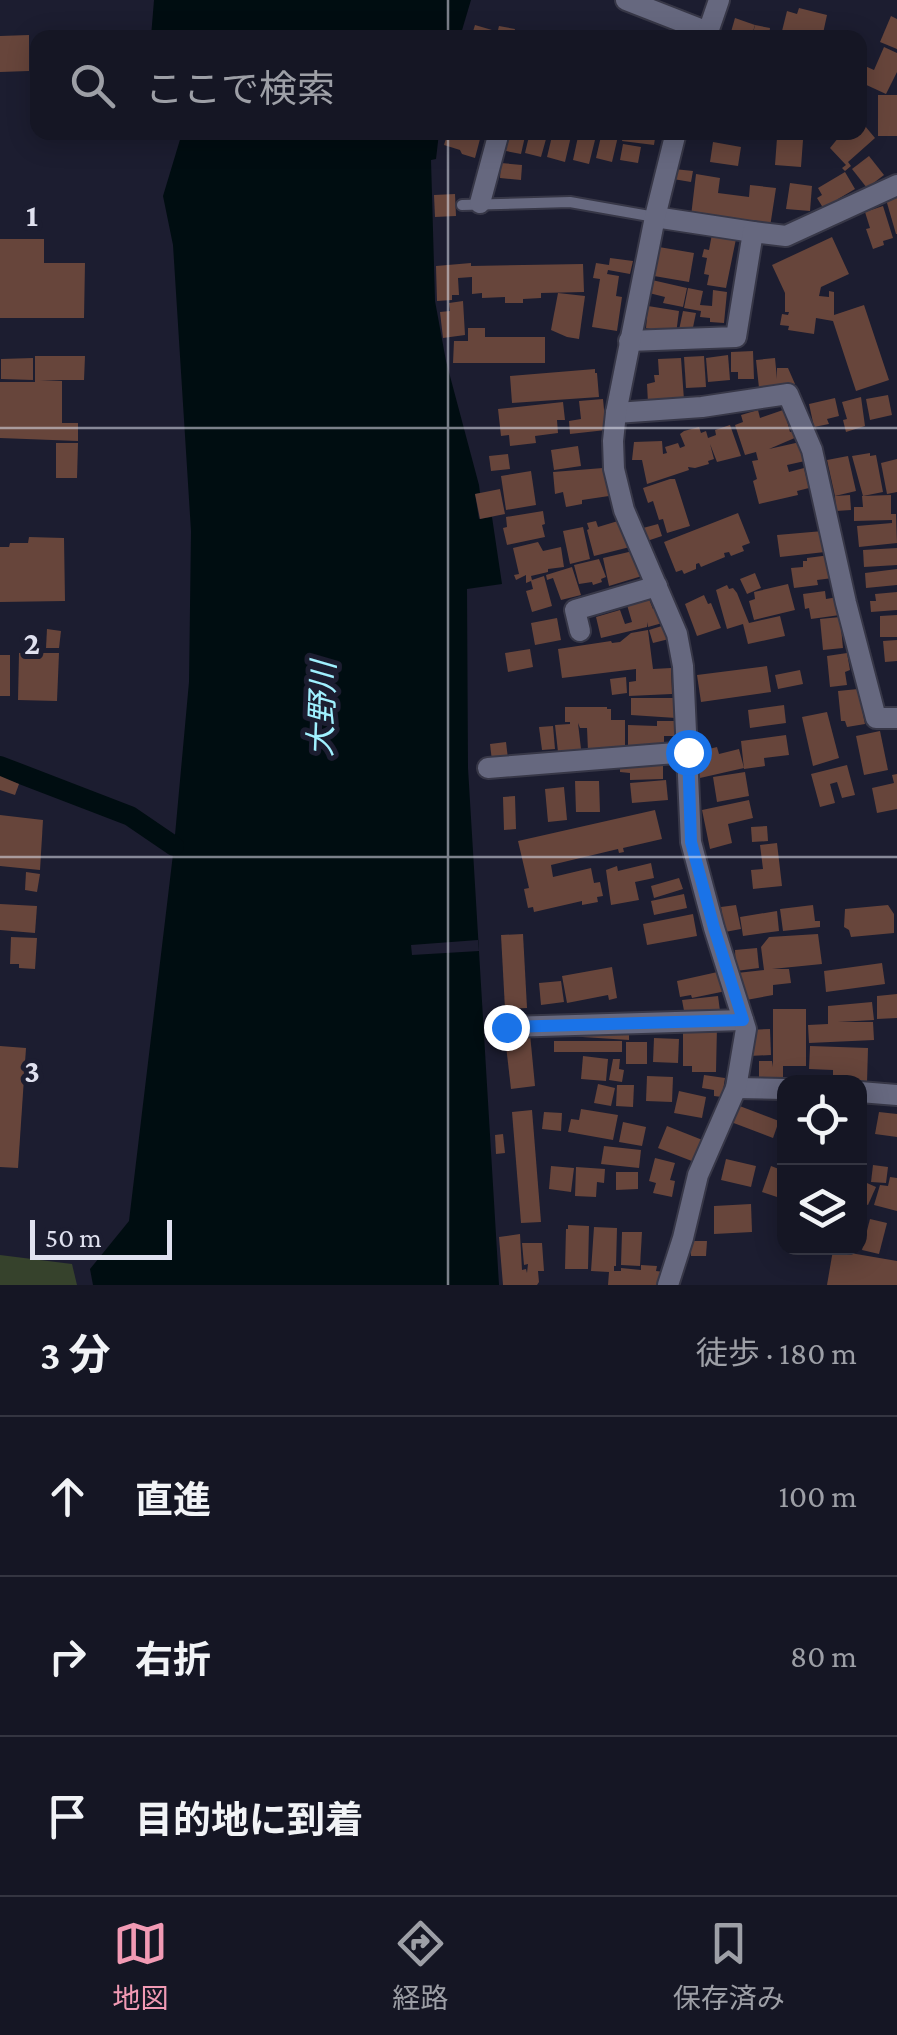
<!DOCTYPE html>
<html lang="ja">
<head>
<meta charset="utf-8">
<style>
	:root { --surface:#151624; --page:#1e1f2c; --text:#f1f3f6; --muted:#9d9fa6; --line:#343541; --accent:#f19ab4 }
	body { margin:0; font-family:"Crimson Pro","Noto Sans JP",serif; background:var(--page); color:var(--text) }
	.controls { position:absolute; right:30px; bottom:30px; display:grid; overflow:hidden; border-radius:20px; box-shadow:0 5px 25px #0003 }
	.controls button { width:90px; height:90px; display:grid; place-items:center; padding:0; border:0; border-bottom:2px solid var(--line); background:var(--surface); color:var(--text); font:50px sans-serif }
	.scale { position:absolute; left:30px; bottom:25px; width:142px; box-sizing:border-box; padding-left:10px; border:5px solid #e0e1ef; border-top:0; font-size:28px; line-height:35px; white-space:nowrap; color:#e0e1ef; -webkit-text-stroke:8px #1c1d30; paint-order:stroke }
	.stop { position:absolute; width:30px; height:30px; margin:-22px; border:8px solid #1a73e8; border-radius:50%; background:#fff }
	.stop.end { background:#1a73e8; border-color:#fff; box-shadow:0 2px 10px #0008 }
	.list { margin:0; padding:0; list-style:none }
	h2 { display:flex; justify-content:space-between; align-items:center; height:130px; margin:0; padding:0 40px; font-size:42px }
	h2 small { font-size:32px; font-weight:400; color:var(--muted) }
	.list li { display:grid; grid-template-columns:65px 1fr auto; gap:30px; align-items:center; box-sizing:border-box; height:160px; padding:0 40px; border-top:2px solid var(--line) }
	.list b { display:block; font-size:38px; white-space:nowrap }
	.list em { font-size:32px; font-style:normal; color:var(--muted) }
	.icon { flex:none; width:55px; height:55px; fill:none; stroke:currentColor; stroke-width:2; stroke-linecap:round; stroke-linejoin:round }
	.map { position:relative; flex:none; width:897px; height:1285px; overflow:hidden }
	.search { position:absolute; background:var(--surface); box-shadow:0 5px 25px #0003; left:30px; right:30px; top:30px; height:110px; display:flex; align-items:center; gap:25px; box-sizing:border-box; padding:0 35px; border-radius:20px; color:var(--muted); font-size:38px }
	.sheet { height:610px; background:var(--surface) }
	nav { display:flex; justify-content:space-around; align-items:center; box-sizing:border-box; height:140px; border-top:2px solid var(--line); background:var(--surface); font-size:28px; color:var(--muted) }
	nav a { display:grid; justify-items:center; gap:5px }
	nav .on { color:var(--accent) }
	.map>svg:first-child { display:block }
</style>
</head>
<body>
<div class="map">
<svg width="897" height="1285" viewBox="0 0 897 1285">
	<rect width="100%" height="100%" fill="#1c1d30"/>
	<!-- green -->
	<path fill="#36422c" d="M0,1255L72,1264L77,1285H0Z"/>
	<!-- water -->
	<g fill="#000d11">
		<path d="M154,0H471L460,37H151Z"/>
		<path d="M182,133H439L436,159L431,160L435,301L446,361L479,485L480,493L475,494L479,519L492,517L502,584L467,589L468,768L499,1285H93L90,1269L129,1221L174,846L189,682L191,531L173,245L163,196Z"/>
	</g>
	<!-- pier -->
	<path fill="#1c1d30" d="M478,940L479,951L412,955L411,945Z"/>
	<g fill="none" stroke-linecap="round" stroke-linejoin="round">
		<!-- canal -->
		<path stroke="#000d11" stroke-width="20" d="M0,766L130,816L174,846"/>
	</g>
	<!-- building -->
	<g fill="#67453b">
		<path d="M799,8L827,15L822,38H790L781,35L787,11L797,14Z"/>
		<path d="M891,16L897,19V49L880,42Z"/>
		<path d="M735,18L755,25L751,38L731,32Z"/>
		<path d="M475,25L492,30L490,38H471Z"/>
		<path d="M755,25L770,28L769,38H752Z"/>
		<path d="M499,26L515,29L513,38H496Z"/>
		<path d="M29,35V71L0,72V36Z"/>
		<path d="M884,47L897,53V72L886,94L860,82L865,66L874,70Z"/>
		<rect x="878" y="95" width="19" height="41"/>
		<path d="M860,120L875,138L848,162L851,166L845,171L842,168L846,165L830,148L843,132H860Z"/>
		<path d="M448,132H478L477,138L480,139L475,158L462,154L460,150L444,145Z"/>
		<path d="M506,132H526L521,154L501,150Z"/>
		<path d="M530,132H548L541,157L525,153Z"/>
		<path d="M553,132H572L565,162L547,157Z"/>
		<path d="M579,132H597L589,164L573,160Z"/>
		<path d="M602,132H619L612,162L596,158Z"/>
		<path d="M623,132H656L654,145L622,141Z"/>
		<path d="M773,132H800L799,140H803L801,167L775,165L777,138H773Z"/>
		<path d="M713,142L741,147L738,166L710,162Z"/>
		<path d="M623,144L641,147L638,163L620,160Z"/>
		<path d="M869,156L884,175L867,188L852,169Z"/>
		<path d="M501,163L522,165L521,180L500,178Z"/>
		<path d="M674,169L693,171L691,182L673,179Z"/>
		<path d="M845,172L855,189L838,199L840,202L825,211L817,198L822,195L818,188Z"/>
		<path d="M696,174L720,178L718,193L749,197L750,185L776,188L770,227L691,216Z"/>
		<path d="M790,183L812,186L810,211L786,209Z"/>
		<path d="M897,192V234H896L885,196Z"/>
		<path d="M455,194L456,216L435,217L434,195Z"/>
		<path d="M883,206L893,238L883,241L884,245L873,249L866,229L870,228L865,212Z"/>
		<path d="M712,234L736,239L726,288L707,285L709,275L704,274L707,258L702,257L704,249L709,250Z"/>
		<path d="M832,237L849,274L821,287L819,296L829,297V291L834,292V315L864,305L889,380L856,391L833,321L816,318L814,334L788,330L789,326L780,325L782,314L788,315L789,312H785V293L772,265Z"/>
		<path d="M0,239H44V263H85L84,318H0Z"/>
		<path d="M659,247L694,253L689,282L654,276Z"/>
		<path d="M610,258L633,261L630,274L608,270L607,274L619,276L616,296L622,297L617,331L592,327L600,279L593,278L596,263L609,265Z"/>
		<path d="M471,263V266L583,264L584,292L541,293V298L523,299V303H505V297L482,298V293L472,294V277L458,278L459,295H452V300L437,301L436,266Z"/>
		<path d="M652,280L687,288L683,307L663,303L665,297L649,293Z"/>
		<path d="M688,288L703,291L700,305L712,306L713,290L727,292L724,323L710,322V318L700,317L701,311L684,308Z"/>
		<path d="M558,293L585,296L579,339L567,337L551,330Z"/>
		<path d="M463,301L465,335L443,338L440,312L450,311L449,303Z"/>
		<path d="M648,306L679,311L676,334L646,328Z"/>
		<path d="M683,311L696,313L692,332L679,330Z"/>
		<path d="M468,328H485V337H545V363H453L454,341H468Z"/>
		<path d="M753,351L754,379H738V372H731V352Z"/>
		<path d="M728,355L730,380L708,382L706,358Z"/>
		<path d="M35,356H85L84,380H40L62,381V423H78V441L0,438V382H35Z"/>
		<path d="M704,356L706,387L686,388L684,357Z"/>
		<path d="M33,358V380L1,379V359Z"/>
		<path d="M681,358L684,400L648,403L647,384L655,382L654,375H659L658,359Z"/>
		<path d="M775,358L777,379V368H788L795,384L759,388L756,360Z"/>
		<path d="M595,369V373H597L599,397L512,403L510,376Z"/>
		<path d="M888,395L892,415L870,420L866,399Z"/>
		<path d="M861,397L865,426L846,432L843,420L847,419L842,402Z"/>
		<path d="M835,398L839,416L827,419L829,424L814,427L809,404Z"/>
		<path d="M603,399L606,430L570,434L569,421L581,419L579,401Z"/>
		<path d="M563,402L565,420H557L558,433L535,436L536,443L510,446L509,435L501,436L498,409Z"/>
		<path d="M758,410L760,418L783,410L785,413L790,432L795,430L797,437L769,449L800,442L805,461L787,465L789,472L804,468L809,488L797,491L798,495L759,504L753,481L757,479L752,461L758,460L756,452L745,455L735,425L743,422L741,415Z"/>
		<path d="M730,425L741,456L717,462L710,444L714,459L708,461L709,464L695,468L688,467L689,470L647,484L642,460H632L634,442L662,441L663,454L667,453L665,447L678,443L680,448L685,446L680,434L684,431L699,427L701,433L706,431L708,438L716,435L715,430Z"/>
		<path d="M56,443H78L77,478H56Z"/>
		<path d="M578,446L581,466L554,470L551,450Z"/>
		<path d="M870,453V456L876,455L883,492L863,496L852,456Z"/>
		<path d="M508,454L510,469L491,471L489,456Z"/>
		<path d="M848,456L856,491L835,496L827,460Z"/>
		<path d="M897,459V492L887,494L881,463Z"/>
		<path d="M603,468L609,496L582,500V504L566,507L563,492L555,494L553,472Z"/>
		<path d="M531,471L536,505L506,510L501,476Z"/>
		<path d="M670,479H675L690,526L667,533L663,519L659,520L653,501L648,503L643,488Z"/>
		<path d="M500,489L505,514L480,519L475,494Z"/>
		<path d="M850,495L851,510L836,511L835,496Z"/>
		<path d="M891,495V514H896L897,543L859,547L857,526L892,523V520L854,521V507H863L862,496Z"/>
		<path d="M543,511L545,524L542,525L545,537L507,545L503,528L507,527L506,517Z"/>
		<path d="M738,513L750,543L742,546L744,551L731,556L729,552L724,553L725,557L701,567L699,563L696,564V569L684,574L682,570L676,572L664,542Z"/>
		<path d="M596,521L598,527L618,521L619,525L624,524L630,547L594,556L587,530L589,529L587,523Z"/>
		<path d="M658,524L662,536L647,541L643,528Z"/>
		<path d="M583,527L590,559L570,564L563,531Z"/>
		<path d="M823,531L825,552L780,557L777,535Z"/>
		<path d="M29,537L64,538L65,601L0,602V547H9L10,543H28Z"/>
		<path d="M538,542L543,551L561,547L564,567L548,569V572L531,576L532,580L544,576L552,606L532,612L526,591L533,589L531,581L526,583V575L516,580L514,575L519,574L513,548Z"/>
		<path d="M897,548V565L864,567L863,550Z"/>
		<path d="M633,551L642,576L609,586L603,558Z"/>
		<path d="M830,555L833,578L817,580L818,585L794,588L791,568L803,567V561H807V558Z"/>
		<path d="M599,559L606,577L601,579L602,582L593,585L592,582L579,584L574,565Z"/>
		<path d="M572,567L581,595L561,600L553,578L547,580L546,575Z"/>
		<path d="M897,569V585L866,588L865,573Z"/>
		<path d="M755,573L761,588L747,594L740,579Z"/>
		<path d="M788,584L795,610L754,620L749,601L755,599L754,592Z"/>
		<path d="M727,585L729,589L733,588L737,593L749,623L780,616L785,636L748,644L743,624L727,629L716,590Z"/>
		<path d="M825,591L826,599L838,597L840,615L811,619L809,608L805,609L803,594Z"/>
		<path d="M897,592V610L871,612L870,601H876L875,594Z"/>
		<path d="M704,595L708,604L711,603L721,628L697,636L685,604Z"/>
		<path d="M649,599L653,609L660,607L666,622L648,627L647,622V627L601,638L596,617L620,610L625,624L632,622L627,605Z"/>
		<path d="M897,615V637H880V616Z"/>
		<path d="M840,617L843,648L823,650L820,619Z"/>
		<path d="M557,618L561,640L535,645L531,623Z"/>
		<path d="M665,625L669,639L653,643L649,630Z"/>
		<path d="M47,629L61,631L59,648H46Z"/>
		<path d="M648,630L653,669L671,668L672,694L629,696V682L636,681V669L562,678L558,649L611,641L612,643L620,642L631,633Z"/>
		<path d="M897,640V661L885,662L883,641Z"/>
		<path d="M530,649L533,667L508,672L505,653Z"/>
		<path d="M19,653H59L57,701L18,700Z"/>
		<path d="M847,653L850,670L845,672L847,685L830,687L827,656Z"/>
		<rect x="0" y="655" width="10" height="41"/>
		<path d="M767,666L771,692L701,702L697,675Z"/>
		<path d="M800,670L803,684L778,689L775,675Z"/>
		<path d="M626,677L627,693L612,695L610,679Z"/>
		<path d="M858,689L865,724L847,727L845,721H841L838,691Z"/>
		<path d="M631,698H676V718L631,715Z"/>
		<path d="M784,705L786,723L750,728L748,710Z"/>
		<path d="M565,707H607V709H611V720H625V751H588L587,728H580L578,723L581,749L558,752L555,725L570,724V722H565Z"/>
		<path d="M827,712L839,758L813,766L802,717Z"/>
		<path d="M657,721H675V736H664V747H628V725L657,726Z"/>
		<path d="M553,726L555,749L542,750L539,727Z"/>
		<path d="M880,731L888,770L864,775L856,736Z"/>
		<path d="M786,735L789,755L764,758L765,766L744,769L741,741Z"/>
		<path d="M506,742L508,759L492,761L490,744Z"/>
		<path d="M717,747L719,754L739,749L744,768L700,778L697,764L704,762L701,751Z"/>
		<path d="M620,763L632,765L663,764V779L630,780V773L620,772Z"/>
		<path d="M847,765L855,795L842,798L837,782L830,784L835,803L820,807L811,774Z"/>
		<path d="M745,772L749,796L717,802L713,777Z"/>
		<path d="M897,774V809L877,813L872,788L894,783L892,775Z"/>
		<path d="M0,776L19,784L15,795L0,790Z"/>
		<path d="M666,780L668,800L632,803L630,783Z"/>
		<path d="M575,781H599L600,812H576Z"/>
		<path d="M564,787L567,820L548,822L545,789Z"/>
		<path d="M515,796L516,829L504,830L503,797Z"/>
		<path d="M749,800L753,818L728,824L732,843L710,849L702,810Z"/>
		<path d="M655,810L662,839L623,848L624,852L619,853L618,849L551,865L553,877L591,868L594,883L600,882L603,896L597,897L598,902L582,905V901L534,912L533,907L528,908L524,889L529,888L518,841Z"/>
		<path d="M0,815L43,820L40,870L0,866Z"/>
		<path d="M767,826L768,841L752,842L751,827Z"/>
		<path d="M777,843L782,886L753,889L751,870L763,869L760,845Z"/>
		<path d="M651,863L654,878L635,882L639,900L611,905L606,870L617,866L618,871Z"/>
		<path d="M26,872L40,874L37,892L25,890Z"/>
		<path d="M679,878L683,889L654,898L651,886Z"/>
		<path d="M684,894L687,908L654,915L651,901Z"/>
		<path d="M0,904L37,906L35,933L0,930Z"/>
		<path d="M736,905L741,929L725,932L721,907Z"/>
		<path d="M813,905L815,921H820V927L783,931L780,909Z"/>
		<path d="M888,905L894,914V933L851,937L849,930L844,927L845,909Z"/>
		<path d="M777,911L779,931L743,936L740,917Z"/>
		<path d="M693,914L697,936L647,945L643,924Z"/>
		<path d="M523,934L527,1008L505,1009L501,935Z"/>
		<path d="M818,934L822,964L772,969H789L791,983L773,985V995L741,1001L737,973L764,970L761,947L769,937Z"/>
		<path d="M11,937L37,938L35,969L19,968V964H10Z"/>
		<path d="M757,948L759,968L736,971L735,950Z"/>
		<path d="M882,963L885,984L826,992L824,971Z"/>
		<path d="M612,967L617,998L609,1000L608,995L567,1003L562,976Z"/>
		<path d="M722,971L726,991L692,998L691,995L680,997L677,981Z"/>
		<path d="M561,981L564,1002L541,1005L539,983Z"/>
		<path d="M897,994V1018L877,1019V996Z"/>
		<path d="M718,996L720,1011L685,1016L682,1000Z"/>
		<path d="M872,1002L874,1020L838,1022H873L874,1040L809,1043L808,1025L828,1024V1006Z"/>
		<path d="M773,1009H806V1066H783V1077H759V1061H772L773,1067Z"/>
		<path d="M629,1025V1040L536,1034Z"/>
		<path d="M700,1026H717L716,1072H692V1066H683V1033H700Z"/>
		<path d="M770,1029L771,1055L749,1056L748,1030Z"/>
		<path d="M530,1034L535,1086L511,1089L505,1037Z"/>
		<path d="M654,1038L679,1039L678,1063L653,1062Z"/>
		<rect x="554" y="1041" width="68" height="11"/>
		<rect x="626" y="1042" width="21" height="22"/>
		<path d="M0,1046L26,1048L18,1168L0,1167Z"/>
		<path d="M810,1046L868,1048L867,1083L833,1080V1070L809,1069Z"/>
		<path d="M583,1056L608,1059L606,1081L581,1079Z"/>
		<path d="M613,1059H620L619,1069L624,1070L622,1082L609,1080Z"/>
		<path d="M704,1075L725,1078L722,1097L714,1096V1090L702,1088Z"/>
		<path d="M647,1076L673,1077L672,1102L646,1101Z"/>
		<path d="M598,1084L615,1088L611,1106L594,1103Z"/>
		<path d="M617,1085H634L633,1107L616,1106Z"/>
		<path d="M679,1091L706,1097L702,1118L674,1113Z"/>
		<path d="M737,1105L779,1121L773,1138L731,1122Z"/>
		<path d="M581,1109L618,1115L613,1140L568,1132L571,1119L579,1120Z"/>
		<path d="M532,1110L541,1222L521,1223L512,1112Z"/>
		<path d="M544,1112L562,1113L561,1131L542,1129Z"/>
		<path d="M879,1112L897,1114V1137L875,1134Z"/>
		<path d="M623,1122L646,1127L642,1146L619,1142Z"/>
		<path d="M667,1126L705,1141L697,1163L658,1148Z"/>
		<path d="M503,1134L505,1153L496,1154L495,1135Z"/>
		<path d="M604,1146L641,1150L639,1168L601,1164Z"/>
		<path d="M655,1158L675,1163L670,1180L675,1181L672,1197L653,1193L656,1183L649,1181Z"/>
		<path d="M726,1159L756,1166L751,1187L721,1180Z"/>
		<path d="M873,1165L888,1167L886,1183L871,1182Z"/>
		<path d="M551,1166L574,1168L571,1192L549,1189Z"/>
		<path d="M771,1166L784,1171L777,1197L762,1192Z"/>
		<path d="M576,1167L605,1169L604,1183L597,1182L596,1197L575,1196Z"/>
		<path d="M616,1172H638V1189L616,1190Z"/>
		<path d="M890,1177L897,1178V1211L874,1205L880,1185L888,1186Z"/>
		<path d="M860,1180L876,1187L868,1205L860,1202Z"/>
		<path d="M751,1204L752,1232L714,1234V1206Z"/>
		<path d="M870,1219L887,1223L879,1254L862,1250Z"/>
		<path d="M568,1225L589,1226L588,1269H565L566,1229H568Z"/>
		<path d="M594,1227L617,1228L616,1266H614V1271H621V1268L641,1270V1265L657,1266L656,1271L665,1272L664,1285H608L609,1272L591,1271Z"/>
		<path d="M622,1232H642L640,1266L621,1265Z"/>
		<path d="M520,1234L522,1270L526,1269L527,1273L528,1264L524,1265L522,1243H542L544,1271H538L539,1282L537,1285H503L499,1237Z"/>
		<path d="M691,1241H707L706,1256H691Z"/>
		<path d="M833,1250L897,1261V1285H827Z"/>
	</g>
	<g fill="none" stroke-linecap="round" stroke-linejoin="round">
		<defs>
			<path id="lane" d="M462,205L570,202L655,217"/>
			<g id="street">
				<path d="M626,0L708,32L706,38"/>
				<path d="M708,32L719,0"/>
				<path d="M480,203L499,132"/>
				<path d="M655,217L753,232"/>
				<path d="M629,341L736,337L753,232L786,236L897,185"/>
				<path d="M616,413L702,407L788,394L812,450L846,603L876,718H897"/>
				<path d="M580,631L575,610L657,586"/>
				<path d="M488,768L688,752"/>
				<path d="M505,1027L743,1020"/>
				<path d="M736,1088L784,1089"/>
				<path d="M860,1092L897,1095"/>
				<path d="M668,1285L683,1238L698,1175L736,1088L746,1029L714,928L691,842L683,666L677,634L624,510L614,469L613,441L616,413L655,217L676,132"/>
			</g>
		</defs>
		<!-- lane casing -->
		<use href="#lane" stroke="#373747" stroke-width="14"/>
		<!-- street casing -->
		<use href="#street" stroke="#373747" stroke-width="24"/>
		<!-- lane -->
		<use href="#lane" stroke="#66687f" stroke-width="10"/>
		<!-- street -->
		<use href="#street" stroke="#66687f" stroke-width="20"/>
	</g>
	<g fill="none" stroke-linecap="round" stroke-linejoin="round">
		<!-- route -->
		<path stroke="#1a73e8" stroke-width="12" d="M506,1027L743,1020L714,928L691,842L688,752"/>
	</g>
	<!-- grid -->
	<path fill="none" stroke="#e0e1ef" stroke-width="2.5" stroke-opacity="0.55" d="M448,0V38M448,132V1285M0,428H897M0,857H897"/>
	<g text-anchor="middle" stroke-width="10" stroke-linejoin="round" paint-order="stroke">
		<!-- water labels -->
		<g font-size="32" font-style="italic" fill="#a1f1ff" stroke="#1c1d30">
			<text transform="translate(322 709) rotate(-88)" y="11">大野川</text>
		</g>
	</g>
	<g font-size="32" text-anchor="middle" font-weight="bold" fill="#e0e1ef" stroke="#1c1d30" stroke-width="10" stroke-linejoin="round" paint-order="stroke">
		<text x="32" y="226">1</text>
		<text x="32" y="654">2</text>
		<text x="32" y="1082">3</text>
	</g>
</svg>
<div class="controls">
<button><svg class="icon" aria-label="locate" viewBox="0 0 24 24"><circle cx="12" cy="12" r="6"/><path d="M12 2v4M12 18v4M2 12h4M18 12h4"/></svg></button>
<button><svg class="icon" aria-label="layers" viewBox="0 0 24 24"><path d="M12 4l9 5-9 5-9-5zM3 14l9 5 9-5"/></svg></button>
</div>
<div class="scale">50 m</div>
<div class="stop" style="left:688px;top:752px"></div>
<div class="stop end" style="left:506px;top:1027px"></div>
<div class="search"><svg class="icon" aria-label="search" viewBox="0 0 24 24"><circle cx="10" cy="10" r="6"/><path d="M15 15l6 6"/></svg>ここで検索</div>
</div>
<section class="sheet">
<h2>3 分<small>徒歩 · 180 m</small></h2>
<ul class="list">
<li><svg class="icon" aria-label="ahead" viewBox="0 0 24 24"><path d="M12 20V5M6 11l6-6 6 6"/></svg><div><b>直進</b></div><em>100 m</em></li>
<li><svg class="icon" aria-label="right" viewBox="0 0 24 24"><path d="M7 20v-9h11M14 6l5 5-5 5"/></svg><div><b>右折</b></div><em>80 m</em></li>
<li><svg class="icon" aria-label="arrive" viewBox="0 0 24 24"><path d="M6 21V4h12l-3 4 3 4H6"/></svg><div><b>目的地に到着</b></div></li>
</ul>
</section>
<nav>
<a class="on"><svg class="icon" aria-label="map" viewBox="0 0 24 24"><path d="M3 6l6-2 6 2 6-2v14l-6 2-6-2-6 2zM9 4v14M15 6v14"/></svg>地図</a>
<a><svg class="icon" aria-label="directions" viewBox="0 0 24 24"><path d="M12 3l9 9-9 9-9-9zM9 14v-3h6M13 9l2 2-2 2"/></svg>経路</a>
<a><svg class="icon" aria-label="saved" viewBox="0 0 24 24"><path d="M7 4h10v16l-5-4-5 4z"/></svg>保存済み</a>
</nav>
</body>
</html>
